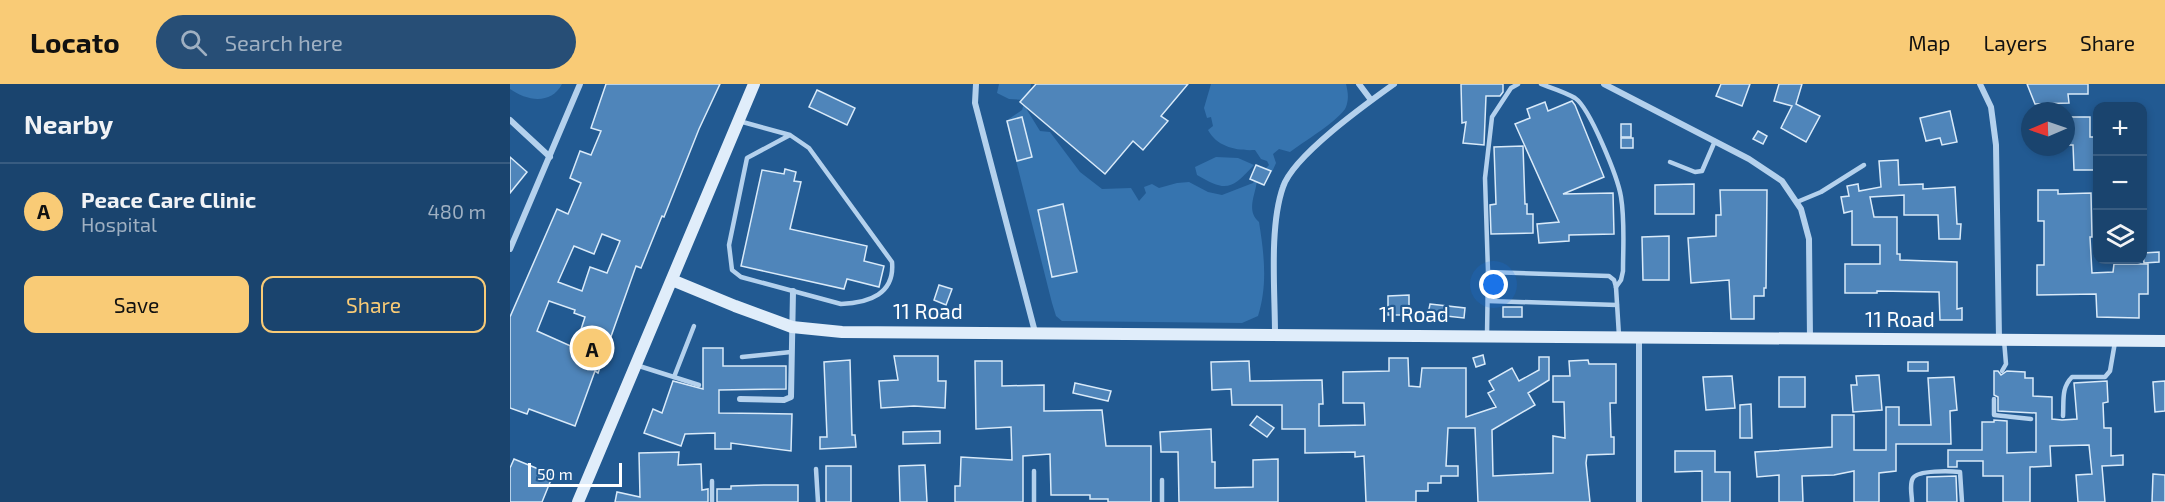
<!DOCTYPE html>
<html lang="en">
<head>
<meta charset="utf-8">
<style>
	:root { --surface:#1a446e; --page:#274e76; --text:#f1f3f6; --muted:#9fb0c2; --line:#385c81; --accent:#f9cb76 }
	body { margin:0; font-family:"Exo 2",sans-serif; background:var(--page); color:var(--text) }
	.controls { position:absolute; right:18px; top:18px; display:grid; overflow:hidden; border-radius:12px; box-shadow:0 3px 9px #0003 }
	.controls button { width:54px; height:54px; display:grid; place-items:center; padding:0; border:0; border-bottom:2px solid var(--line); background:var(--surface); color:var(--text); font:30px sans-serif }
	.compass { position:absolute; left:1511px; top:18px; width:54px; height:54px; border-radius:50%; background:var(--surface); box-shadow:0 3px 9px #0003; rotate:268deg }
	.scale { position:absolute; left:18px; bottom:15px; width:94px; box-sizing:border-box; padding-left:6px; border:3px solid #fff; border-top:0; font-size:16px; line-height:21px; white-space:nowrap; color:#fff; -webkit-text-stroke:4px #225a92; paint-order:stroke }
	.you { position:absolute; left:984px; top:201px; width:21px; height:21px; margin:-15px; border:4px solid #fff; border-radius:50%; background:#1a73e8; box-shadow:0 0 0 9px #1a73e833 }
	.badge { display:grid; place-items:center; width:39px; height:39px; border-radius:50%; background:var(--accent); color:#111; font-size:20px; font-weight:700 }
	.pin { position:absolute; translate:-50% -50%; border:3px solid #fff; box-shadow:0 2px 6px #0006 }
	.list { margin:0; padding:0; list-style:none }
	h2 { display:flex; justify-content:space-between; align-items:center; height:78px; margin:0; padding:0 24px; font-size:26px }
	h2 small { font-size:20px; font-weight:400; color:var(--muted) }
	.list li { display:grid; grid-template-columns:39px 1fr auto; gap:18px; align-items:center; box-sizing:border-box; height:96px; padding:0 24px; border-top:2px solid var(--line) }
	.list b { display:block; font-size:22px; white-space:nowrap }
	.list p { margin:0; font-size:20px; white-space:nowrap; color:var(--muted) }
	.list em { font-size:20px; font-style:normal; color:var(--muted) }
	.actions { display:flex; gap:12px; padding:18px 24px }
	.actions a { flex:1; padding:14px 0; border:2px solid var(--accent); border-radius:12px; text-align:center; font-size:21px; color:var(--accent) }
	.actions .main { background:var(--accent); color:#111 }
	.icon { flex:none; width:33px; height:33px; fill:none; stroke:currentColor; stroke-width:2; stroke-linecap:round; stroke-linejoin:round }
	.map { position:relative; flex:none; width:1655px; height:418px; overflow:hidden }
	header { display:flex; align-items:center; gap:36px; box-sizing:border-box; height:84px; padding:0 30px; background:var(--accent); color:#111 }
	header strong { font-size:28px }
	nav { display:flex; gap:33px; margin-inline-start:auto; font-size:21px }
	.search { width:420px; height:54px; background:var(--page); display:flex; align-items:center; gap:15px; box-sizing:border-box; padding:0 21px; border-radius:33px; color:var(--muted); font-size:22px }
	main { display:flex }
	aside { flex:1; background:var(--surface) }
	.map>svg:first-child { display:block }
</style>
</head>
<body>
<header>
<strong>Locato</strong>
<div class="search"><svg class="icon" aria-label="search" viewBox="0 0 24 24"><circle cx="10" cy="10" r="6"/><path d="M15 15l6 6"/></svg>Search here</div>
<nav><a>Map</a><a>Layers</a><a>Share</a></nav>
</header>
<main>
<aside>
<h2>Nearby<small></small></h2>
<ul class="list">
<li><span class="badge">A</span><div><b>Peace Care Clinic</b><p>Hospital</p></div><em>480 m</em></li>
</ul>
<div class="actions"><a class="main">Save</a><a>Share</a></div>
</aside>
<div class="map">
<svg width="1655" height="418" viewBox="0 0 1655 418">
	<rect width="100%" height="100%" fill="#225a92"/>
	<!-- green -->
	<g fill="#3674af">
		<path d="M0,0H52C41,21 17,17 0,5Z"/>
		<path d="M489,0H521L517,26L530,47L540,48L570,88L592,105L621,104L629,117L636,109L634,103L642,100L649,104L667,99L679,98L698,108L712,111L743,99L759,81L757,77L751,75L745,66C727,67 707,63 698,46L703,42L701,33L697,34L694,24L701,0H836C838,8 839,15 836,23C831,35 792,59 780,68L769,65L763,70L766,79L762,88L747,97C745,112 736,127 749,138C754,170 758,200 748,232L732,239L552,237L546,232L542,219L496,37L512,26L515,16L499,15L487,9Z"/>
		<path d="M706,73L728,74L744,81C721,106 716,108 687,91L685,83Z"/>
	</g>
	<!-- building -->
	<g fill="#4f85ba" stroke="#d9eaf9" stroke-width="1.5" fill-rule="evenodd">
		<path d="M96,0H210L189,45L154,133L152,132L131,184L126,182L88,289L85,287L65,342L19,325L17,330L0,324V233L47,125L58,130L71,99L60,94L70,67L81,71L91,47L81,44ZM92,150L110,157L97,189L80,183L72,207L48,198L64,162L84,170ZM39,217L65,226L64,229L75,233L65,264L27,247Z"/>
		<path d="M526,0H678L651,32L658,37L633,66L623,57L595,90L510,18Z"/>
		<path d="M951,0H993V8L990,12H976L974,61L953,59L956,38L952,39Z"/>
		<path d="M1211,0H1240L1232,22L1206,12Z"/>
		<path d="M1269,0H1292L1286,20L1310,32L1296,58L1271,44L1282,22L1264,17Z"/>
		<path d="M1517,0H1578V10H1558L1559,19L1525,20Z"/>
		<path d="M307,6L345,24L337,41L299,23Z"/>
		<path d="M1062,17L1065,21L1094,93L1053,110L1103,109L1104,150L1059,151V157L1029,159L1027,140L1049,138L1005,40L1020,34L1017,25L1035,18L1038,27Z"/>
		<path d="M1440,27L1447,58L1432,61L1430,54L1416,57L1410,34Z"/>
		<path d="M512,33L522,73L507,77L497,37Z"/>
		<path d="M1556,33H1580V53H1587V86H1564L1563,61H1556Z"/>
		<rect x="1111" y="40" width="10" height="13"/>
		<path d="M1248,47L1257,52L1253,60L1243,55Z"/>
		<rect x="1111" y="54" width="12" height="10"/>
		<path d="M1013,62L1015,120H1017V130H1023V149L981,150L980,121L986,120L984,63Z"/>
		<path d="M0,73L17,88L0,109Z"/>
		<path d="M1388,76L1389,101L1413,100V105L1445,103L1447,140H1451L1450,155H1429L1428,131H1394V111L1360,113L1364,133H1387V170H1390V176L1447,178V225L1452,224V236H1430L1429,208L1367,207V209H1335V180H1370V161H1342V127L1334,129L1331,113L1339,112L1337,102L1348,100L1349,107L1371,103L1369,77Z"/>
		<path d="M746,81L761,87L754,101L740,95Z"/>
		<path d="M275,85L286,88L284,97L291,98L280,145L357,162L354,177L374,182L369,203L337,195L334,205L231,182L252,86L274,90Z"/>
		<path d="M1184,100V130H1145V101Z"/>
		<path d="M1210,106H1257L1256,204H1254V212H1244V235H1221L1219,196L1181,199L1178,154L1206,152V131H1211Z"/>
		<path d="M1528,106H1548V110L1581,109L1582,153H1580L1582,189L1603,188L1604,180H1638V210H1629V234L1587,233L1586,210L1527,211V181H1534V137H1528Z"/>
		<path d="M553,120L567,188L542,193L528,126Z"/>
		<path d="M1159,152V196H1133L1132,153Z"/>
		<path d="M1649,168V178L1634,179L1633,169Z"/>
		<path d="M429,201L442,205L436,221L424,216Z"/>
		<path d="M899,211V231H878V212Z"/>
		<path d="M920,220L955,224L954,234L918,230Z"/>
		<rect x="993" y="223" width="19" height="10"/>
		<path d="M193,264H213V282H276V305L209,306V329L282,330L281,367L221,359V365H205V349L175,350L171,362L134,349L143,325L152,329L163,297L193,305Z"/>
		<path d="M973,271L975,280L966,283L963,274Z"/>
		<path d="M384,272H428V297H436L435,324L404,322L371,324L369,297L388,296Z"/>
		<path d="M1029,273H1039V296L1018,309L1025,321L982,346L983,392L1043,389V352L1055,354L1054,318H1043V292H1060L1059,277L1078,276L1079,280H1106V319H1100L1101,353H1104V370L1077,371L1076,379L1080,418H968L965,344H938L936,382H948V392H931V399H918V407H906V418H856L854,372L845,373V368L795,369V345H772V321H722L721,305L702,306L701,278L739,277L740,297L812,296L813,320H809V342L855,341L854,319H833V288L879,287V274H898L899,302L910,303L912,284H956V333L986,323L978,309L984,306L979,297L1002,284L1009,297L1029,286Z"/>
		<path d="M340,276L342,351H345L346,363L310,365V353H317L314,278Z"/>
		<path d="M465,277H492V302L534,301V327L592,326L596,362H641V418H598V415H580V411H541L540,370L513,372V418H445V402H450L451,373L502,376L501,343L466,345Z"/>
		<rect x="1398" y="278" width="20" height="9"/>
		<path d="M1484,287H1488L1491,291L1497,287L1515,288V294H1523V312L1542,313V335L1552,336L1567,335L1564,299L1597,297L1598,318L1593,319L1594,344H1601V372L1613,371V381L1592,382L1595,418H1568L1566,391L1582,390L1579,361L1540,362L1541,382L1520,383V418H1493V392H1473V377H1447V383H1438V366H1472V338H1484V336L1497,337V369L1526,368V329L1488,327V313L1484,311Z"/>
		<path d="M1369,291L1372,326L1343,328L1341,301H1347L1346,292Z"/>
		<path d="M1222,292L1225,324L1196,326L1193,293Z"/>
		<rect x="1269" y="293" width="26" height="30"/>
		<path d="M1444,293L1447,326L1440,327L1441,360H1386V387L1369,389V418H1344V387L1324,391L1292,392L1293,418H1269V391L1247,393L1245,368L1322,363V331H1344V366H1376V323H1389V341H1421L1418,294Z"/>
		<path d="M1655,297V327L1645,328L1643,298Z"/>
		<path d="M565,299L601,307L598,317L563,309Z"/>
		<path d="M1241,320L1242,354H1230V321Z"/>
		<path d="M747,332L764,344L757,353L740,341Z"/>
		<path d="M701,345L702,378H705V404L743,403V376L768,375V418H669L668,368H651L650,348Z"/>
		<path d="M430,347V359L393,360V348Z"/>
		<path d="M1165,367H1205V388H1220V418H1192V387L1165,388Z"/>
		<path d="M169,368L168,381L191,380L192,406L198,405V418H105L107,408L130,413L129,369Z"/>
		<path d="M4,375L43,391L32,418H0V384Z"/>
		<path d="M415,381L417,418H390L389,382Z"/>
		<rect x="316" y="382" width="25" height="36"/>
		<path d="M1643,390L1655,391V418H1642Z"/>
		<path d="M1446,392L1447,418H1417V393Z"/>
		<path d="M256,401H288V418H207V405H221V402Z"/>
	</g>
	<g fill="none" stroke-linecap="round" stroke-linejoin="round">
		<!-- lane -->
		<g stroke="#b4d1ed" stroke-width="4.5">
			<path d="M1031,0C1042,4 1055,8 1065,14C1080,24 1108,94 1111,113C1115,137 1113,163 1113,187L1111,196L1106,203"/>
			<path d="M229,37L280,51L299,64L382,178C385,210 359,219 331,220L231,193L222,186L219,161L237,74L280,51"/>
			<path d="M1160,78L1185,88L1192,87L1205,57"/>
			<path d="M1287,118L1311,108L1354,81"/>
			<path d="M978,188L1099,192L1104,196L1106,203L1109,252"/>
			<path d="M978,217L1107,221"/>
			<path d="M977,251L978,188L975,94L982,33L1001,4L1008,0"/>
			<path d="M232,273L281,268"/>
			<path d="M126,281L189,301"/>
			<path d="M1492,287L1496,280L1494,256"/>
			<path d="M164,293L184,242"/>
			<path d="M1484,315V331L1521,335"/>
			<path d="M1553,332C1554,317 1551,304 1562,293H1595L1600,287L1605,258"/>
			<path d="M306,385L308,418"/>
			<path d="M202,418V397"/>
			<path d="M524,418V387"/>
			<path d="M652,418V396"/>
			<path d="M1402,418C1402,411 1399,400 1403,394C1408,386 1440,387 1450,388L1452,418"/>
		</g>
		<!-- street -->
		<g stroke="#b4d1ed" stroke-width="6">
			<path d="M466,0L465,19L525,248"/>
			<path d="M849,0L861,16"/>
			<path d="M1094,0L1239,75L1272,97L1291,125L1299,155L1300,255"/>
			<path d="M1470,0L1481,23L1486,61L1489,255"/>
			<path d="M0,36L40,73"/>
			<path d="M0,165L70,0"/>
			<path d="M765,250C765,207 759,143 773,103C783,72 856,20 884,0"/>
			<path d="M1129,253V418"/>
			<path d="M230,315L274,316L281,313L283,207"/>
		</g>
		<!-- secondary -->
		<g stroke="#e0edfa" stroke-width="12">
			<path d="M162,196L225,222L282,243L332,248L1655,257"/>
			<path d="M68,418L244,0"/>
		</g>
	</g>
	<g text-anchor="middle" stroke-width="4.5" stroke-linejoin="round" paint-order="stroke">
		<!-- street labels -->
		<g font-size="21" fill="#fff" stroke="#225a92">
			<text x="418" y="235">11 Road</text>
			<text x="904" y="238">11 Road</text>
			<text x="1390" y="243">11 Road</text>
		</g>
	</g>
</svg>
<div class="controls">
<button>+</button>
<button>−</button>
<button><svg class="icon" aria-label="layers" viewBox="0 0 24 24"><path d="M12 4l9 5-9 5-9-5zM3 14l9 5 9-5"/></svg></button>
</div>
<svg class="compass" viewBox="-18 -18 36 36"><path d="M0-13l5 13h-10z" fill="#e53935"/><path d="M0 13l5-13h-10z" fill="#9fb0c2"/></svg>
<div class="scale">50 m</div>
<div class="you"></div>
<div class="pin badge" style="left:82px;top:264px">A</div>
</div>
</main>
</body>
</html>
